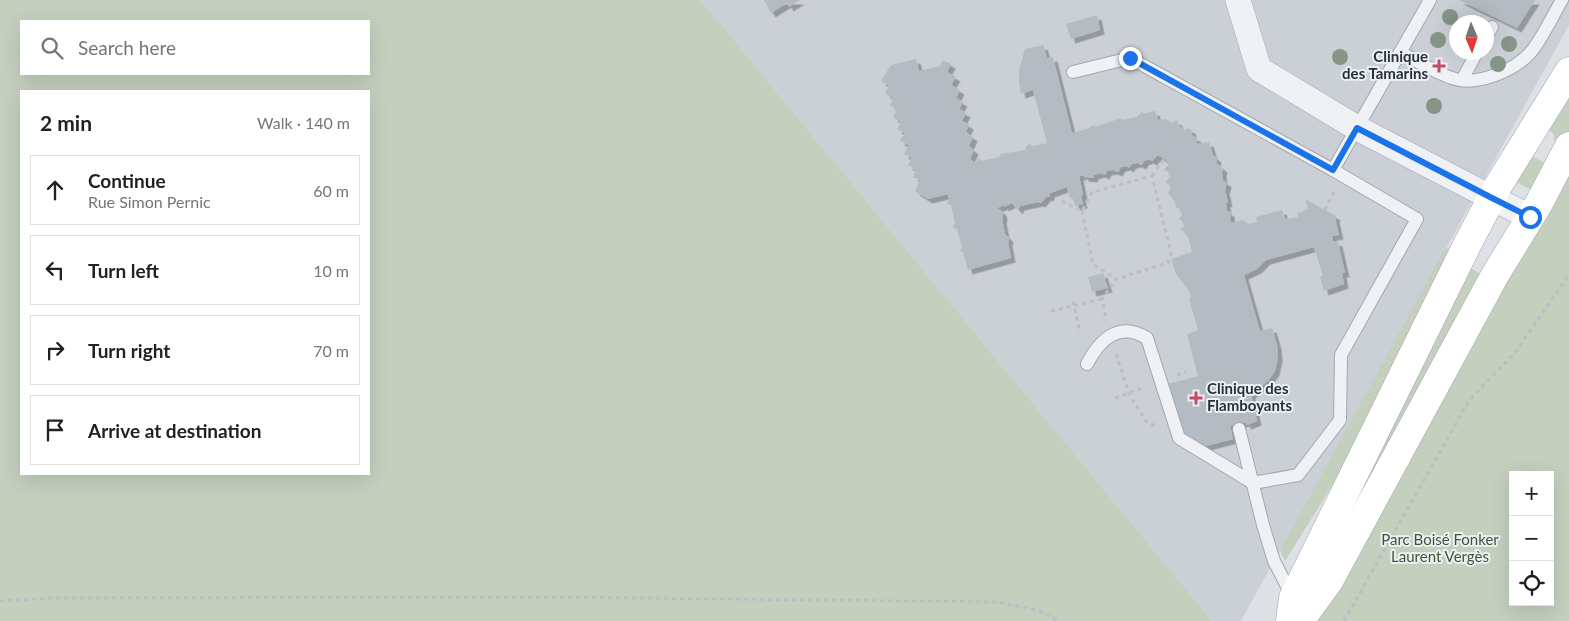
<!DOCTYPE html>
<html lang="en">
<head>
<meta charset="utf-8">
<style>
	:root { --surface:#fff; --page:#f2f2f2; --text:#202124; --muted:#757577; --line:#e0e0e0 }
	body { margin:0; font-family:Lato,sans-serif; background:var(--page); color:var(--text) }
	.controls { position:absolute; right:15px; bottom:15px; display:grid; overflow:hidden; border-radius:0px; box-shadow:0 5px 20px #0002 }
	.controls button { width:45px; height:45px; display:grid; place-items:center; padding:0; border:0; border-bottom:1px solid var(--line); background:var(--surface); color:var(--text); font:25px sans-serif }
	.compass { position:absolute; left:1449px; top:15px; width:45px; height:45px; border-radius:50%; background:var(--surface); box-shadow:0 5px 20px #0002; rotate:178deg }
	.stop { position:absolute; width:15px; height:15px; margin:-11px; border:4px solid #1a73e8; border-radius:50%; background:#fff }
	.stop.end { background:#1a73e8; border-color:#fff; box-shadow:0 1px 5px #0008 }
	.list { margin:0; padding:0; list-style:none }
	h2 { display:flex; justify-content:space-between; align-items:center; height:65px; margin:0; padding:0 20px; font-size:21px }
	h2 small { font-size:16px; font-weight:400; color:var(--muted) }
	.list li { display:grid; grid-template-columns:32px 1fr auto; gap:15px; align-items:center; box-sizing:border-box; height:70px; margin:0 10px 10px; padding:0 10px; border:1px solid var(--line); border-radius:0px }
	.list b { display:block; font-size:19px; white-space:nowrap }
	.list p { margin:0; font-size:16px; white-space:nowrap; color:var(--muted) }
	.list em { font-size:16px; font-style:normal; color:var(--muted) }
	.icon { flex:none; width:28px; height:28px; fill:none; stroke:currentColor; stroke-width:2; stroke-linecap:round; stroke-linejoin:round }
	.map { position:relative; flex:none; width:1569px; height:621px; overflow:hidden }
	.search { position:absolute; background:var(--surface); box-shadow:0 5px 20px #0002; left:20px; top:20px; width:350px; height:55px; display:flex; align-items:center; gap:12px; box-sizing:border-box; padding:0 18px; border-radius:0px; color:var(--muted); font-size:19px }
	.panel { position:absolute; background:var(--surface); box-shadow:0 5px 20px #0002; left:20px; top:90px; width:350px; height:385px; border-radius:0px }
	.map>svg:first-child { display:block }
</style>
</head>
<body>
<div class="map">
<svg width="1569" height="621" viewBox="0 0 1569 621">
	<defs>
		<filter id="shadow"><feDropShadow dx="4.5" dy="4.5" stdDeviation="0" flood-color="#0004"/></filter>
	</defs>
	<rect width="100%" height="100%" fill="#dde1e6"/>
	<!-- built -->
	<path fill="#cbd0d7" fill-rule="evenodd" d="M701,0H1569V25L1241,621H1212ZM1456,22H1486V52H1456Z"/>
	<!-- green -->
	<g fill="#c4cfbe" fill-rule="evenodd">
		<path d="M0,0H701L1212,621H0ZM21,21H369V74H21ZM369,91V474H21V91Z"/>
		<path d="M1569,94V133L1555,149L1554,134L1548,130Z"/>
		<path d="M1531,156L1551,166L1539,184L1530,189L1516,182Z"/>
		<path d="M1569,170V621H1316L1353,559ZM1513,475H1550V602H1513Z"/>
		<path d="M1446,247L1456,255L1360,441L1285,561L1280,550Z"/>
		<path d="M1469,267L1482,275L1325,560Z"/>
	</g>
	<!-- building -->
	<g fill="#b4bbc2" filter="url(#shadow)">
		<path d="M764,0H800L789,7L787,3L771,13Z"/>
		<path d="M1459,0H1535L1517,28Z"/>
		<path d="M1097,15L1100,30L1071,39L1066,24Z"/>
		<path d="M1043,45L1047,58L1053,57L1072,133L1087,129L1095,124V127L1121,118V120L1136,117L1143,111V114L1155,111L1158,120L1166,119L1172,123L1176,120L1178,122L1179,126L1184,130L1189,128L1192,131L1191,135L1197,138V144L1209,142L1213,155L1217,158L1216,163L1223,168L1222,172L1223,180L1227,183L1225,190L1228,202L1226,203L1227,211L1230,212L1231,223L1243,220L1248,224L1257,222L1256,217L1282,210L1285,219L1298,217L1297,214L1308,209L1305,199L1336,216L1335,218L1339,235L1332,236L1333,241L1338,242L1345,273H1342L1344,284L1324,291L1320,276H1323L1314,247L1266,260L1257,269L1244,275L1260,331L1272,328L1277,345L1278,357L1275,371L1268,381L1251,394L1257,421L1247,425L1245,422L1230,426L1233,439L1206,446L1181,434L1167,384L1198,376L1187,334L1198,330L1189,299L1191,298L1189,291L1176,274L1171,259L1192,252L1188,236L1180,228L1184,227L1183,222L1179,218L1182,215L1180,209L1176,207L1174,198L1168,194L1171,186L1165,182L1170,177L1168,172L1164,170L1170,163L1158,155L1152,161L1149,159L1144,161L1142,165L1137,163L1132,164L1129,168L1127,166L1121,167L1118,172L1113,170L1107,171L1105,175L1101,173L1094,175L1093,178L1084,177V175L1079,176L1083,195L1081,196L1083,204L1075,206L1073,199L1070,198L1067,187L1050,193V196L1046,197L1041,203L1039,202L1020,206L1018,210L1012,203L1004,207V205L997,208L1002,211L1003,216L1002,219L1005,234L1009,238L1008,242L1011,258L968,270L963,252L960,251L962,247L957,229L953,228L955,223L951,205L947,204L949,199L948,194L928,199L915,191L920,180L913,177L916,170L908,165L912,158L904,154L909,145L900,141L905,133L897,129L901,122L893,117L897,110L890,105L893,99L885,93L889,86L881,81L891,65L916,59L919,71L940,66L943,60L951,64L947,72L956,77L951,85L960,90L956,98L963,102L959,109L966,113L962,121L969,125L966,132L973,137L969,146L974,150L970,159L975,163L979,158L982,161L999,157L1001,154L1025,150L1028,144L1034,146L1047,143L1033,90L1021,94L1019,81V70L1025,49Z"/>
		<path d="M1103,273L1108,288L1092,292L1088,277Z"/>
	</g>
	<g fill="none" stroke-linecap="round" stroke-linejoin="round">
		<defs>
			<g id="lane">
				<path d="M1486,37L1492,27"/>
				<path d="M1400,52C1417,61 1434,72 1452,78C1475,87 1514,71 1530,53C1541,41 1553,15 1562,0"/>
				<path d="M1073,72L1130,58L1333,170L1417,219L1341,355L1340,420L1298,475L1253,483L1179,438L1147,338C1119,321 1100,339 1087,364"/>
				<path d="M1462,80L1477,52"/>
				<path d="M1333,170L1430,0"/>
				<path d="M1239,429L1263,525L1274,561L1293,598"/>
			</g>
			<path id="street" d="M1238,0L1259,69L1357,128L1492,198L1530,217"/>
			<g id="primary">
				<path d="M1290,621L1293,598L1467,245L1498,186L1569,71"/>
				<path d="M1300,621L1329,581L1495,275L1538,205L1569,146"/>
			</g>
		</defs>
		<!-- lane casing -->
		<use href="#lane" stroke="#a3a8af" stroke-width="14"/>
		<!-- street casing -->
		<use href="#street" stroke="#a3a8af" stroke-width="26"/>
		<!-- primary casing -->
		<use href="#primary" stroke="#9da6b0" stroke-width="29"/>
		<!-- path -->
		<g stroke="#bbbfc4" stroke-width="3" stroke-dasharray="4 4" stroke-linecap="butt">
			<path d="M1152,176L1164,159"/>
			<path d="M1062,201L1082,211L1092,192L1152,176L1171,253L1168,263L1116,279L1102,299L1106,319"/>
			<path d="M1325,210L1335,190"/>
			<path d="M1082,211L1093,264L1116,279"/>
			<path d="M1073,301L1080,333"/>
			<path d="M1051,311L1102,299"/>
			<path d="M1116,354L1130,396L1146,421L1157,427"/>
			<path d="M1177,375L1186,372"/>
			<path d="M1115,398L1145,387"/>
			<path d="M0,601L53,598L548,597L998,602L1040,611L1057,621"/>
			<path d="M1344,621L1470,399L1514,354L1569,275"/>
		</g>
		<!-- lane -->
		<use href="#lane" stroke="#eff1f4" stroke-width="12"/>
		<!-- street -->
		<use href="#street" stroke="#eff1f4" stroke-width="25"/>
		<!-- primary -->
		<use href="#primary" stroke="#fff" stroke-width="28"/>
	</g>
	<!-- trees -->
	<g fill="#869585">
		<circle cx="1450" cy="17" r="8"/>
		<circle cx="1438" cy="40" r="8"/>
		<circle cx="1509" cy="44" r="8"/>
		<circle cx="1340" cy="57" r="8"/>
		<circle cx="1498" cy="64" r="8"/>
		<circle cx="1434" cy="106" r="8"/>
	</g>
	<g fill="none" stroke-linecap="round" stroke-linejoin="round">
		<!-- route -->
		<path stroke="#1a73e8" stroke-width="6" d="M1130,58L1333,170L1357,128L1492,198L1530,217"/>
	</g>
	<!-- markers -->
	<g fill="#c44965" stroke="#ecf0f4" stroke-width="2">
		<path d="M1436.5 58.5h5v5h5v5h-5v5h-5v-5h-5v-5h5z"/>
		<path d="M1193.5 390.5h5v5h5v5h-5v5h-5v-5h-5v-5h5z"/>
	</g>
	<g text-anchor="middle" stroke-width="4" stroke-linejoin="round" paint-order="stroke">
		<!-- poi labels -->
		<g font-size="15" font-weight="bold" fill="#27303b" stroke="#ecf0f4" text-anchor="end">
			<text x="1428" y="62">Clinique<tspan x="1428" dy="17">des Tamarins</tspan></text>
			<text x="1207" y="394" text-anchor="start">Clinique des<tspan x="1207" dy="17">Flamboyants</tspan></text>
		</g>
		<!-- park labels -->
		<g font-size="15" fill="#3e5636" stroke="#ecf0f4">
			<text x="1440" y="545">Parc Boisé Fonker<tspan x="1440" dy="17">Laurent Vergès</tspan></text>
		</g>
	</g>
</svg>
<div class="controls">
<button>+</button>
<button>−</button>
<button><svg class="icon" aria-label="locate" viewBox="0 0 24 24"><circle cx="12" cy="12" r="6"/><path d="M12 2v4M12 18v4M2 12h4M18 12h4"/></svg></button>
</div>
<svg class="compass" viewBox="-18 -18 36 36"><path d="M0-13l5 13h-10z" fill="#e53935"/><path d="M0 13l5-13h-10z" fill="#757577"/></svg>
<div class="stop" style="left:1530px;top:217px"></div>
<div class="stop end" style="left:1130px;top:58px"></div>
<div class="search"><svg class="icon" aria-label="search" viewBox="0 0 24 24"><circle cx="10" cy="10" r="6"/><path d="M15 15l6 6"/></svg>Search here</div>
<section class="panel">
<h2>2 min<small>Walk · 140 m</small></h2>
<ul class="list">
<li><svg class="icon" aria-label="ahead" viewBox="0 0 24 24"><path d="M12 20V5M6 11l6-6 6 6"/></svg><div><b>Continue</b><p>Rue Simon Pernic</p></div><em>60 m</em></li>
<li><svg class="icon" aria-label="left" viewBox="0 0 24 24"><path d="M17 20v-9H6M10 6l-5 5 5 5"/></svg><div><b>Turn left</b></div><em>10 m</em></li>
<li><svg class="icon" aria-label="right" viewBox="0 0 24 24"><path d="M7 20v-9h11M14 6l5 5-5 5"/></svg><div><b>Turn right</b></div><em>70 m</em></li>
<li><svg class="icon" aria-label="arrive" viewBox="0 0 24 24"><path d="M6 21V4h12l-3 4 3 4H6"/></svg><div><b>Arrive at destination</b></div></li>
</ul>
</section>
</div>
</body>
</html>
